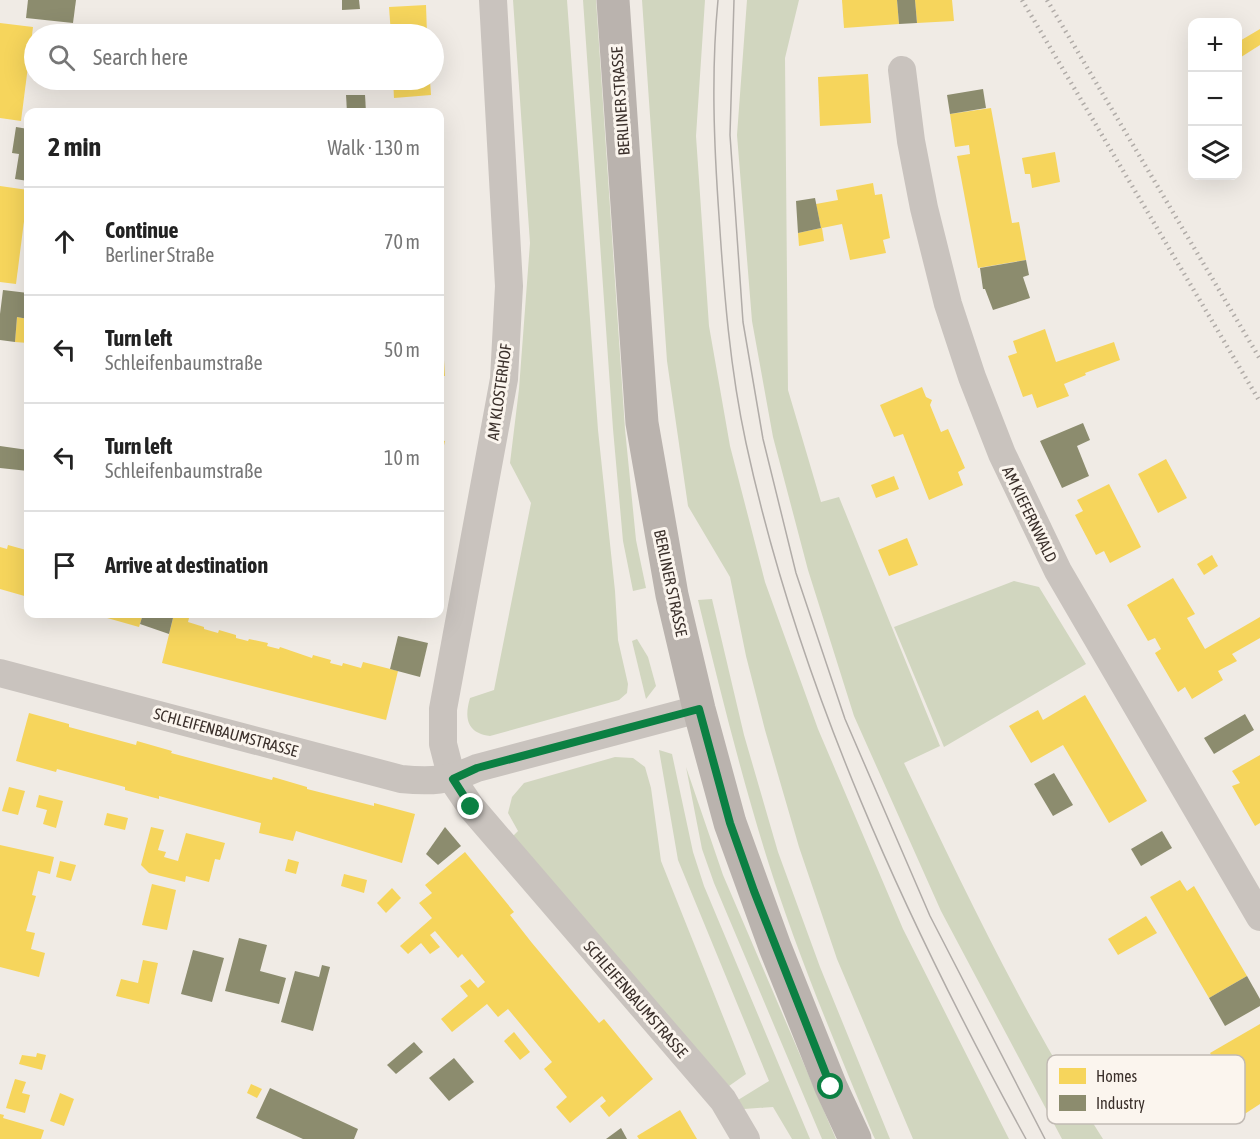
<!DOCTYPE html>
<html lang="en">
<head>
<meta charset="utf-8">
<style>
	:root { --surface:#fff; --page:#f6f6f6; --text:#222; --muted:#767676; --line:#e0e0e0 }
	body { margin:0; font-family:"Asap Condensed",sans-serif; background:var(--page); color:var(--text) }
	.controls { position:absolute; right:18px; top:18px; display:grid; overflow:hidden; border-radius:12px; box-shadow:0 6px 24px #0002 }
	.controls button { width:54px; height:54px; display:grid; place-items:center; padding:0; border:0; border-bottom:2px solid var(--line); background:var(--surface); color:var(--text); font:30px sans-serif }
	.stop { position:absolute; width:18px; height:18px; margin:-14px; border:4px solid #0b8043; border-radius:50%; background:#fff }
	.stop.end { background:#0b8043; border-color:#fff; box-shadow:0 2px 6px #0008 }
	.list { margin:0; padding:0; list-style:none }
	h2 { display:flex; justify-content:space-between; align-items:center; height:78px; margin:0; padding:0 24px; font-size:26px }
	h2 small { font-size:20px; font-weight:400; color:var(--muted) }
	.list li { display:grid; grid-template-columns:39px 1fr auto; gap:18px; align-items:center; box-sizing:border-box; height:108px; padding:0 24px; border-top:2px solid var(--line) }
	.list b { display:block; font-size:22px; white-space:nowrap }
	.list p { margin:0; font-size:20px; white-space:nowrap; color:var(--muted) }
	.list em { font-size:20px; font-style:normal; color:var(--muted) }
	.icon { flex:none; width:33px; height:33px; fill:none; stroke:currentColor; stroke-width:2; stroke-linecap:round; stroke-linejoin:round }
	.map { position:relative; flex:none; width:1260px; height:1139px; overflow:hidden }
	.search { position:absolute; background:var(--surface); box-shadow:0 6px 24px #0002; left:24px; top:24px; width:420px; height:66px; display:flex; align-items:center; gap:15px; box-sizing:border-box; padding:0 21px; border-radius:33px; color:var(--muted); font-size:22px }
	.panel { position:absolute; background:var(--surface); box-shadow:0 6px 24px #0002; left:24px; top:108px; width:420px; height:510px; border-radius:12px }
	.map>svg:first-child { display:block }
</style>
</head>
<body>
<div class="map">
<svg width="1260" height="1139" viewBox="0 0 1260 1139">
	<rect width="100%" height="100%" fill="#f0ebe5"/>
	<!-- green -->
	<g fill="#d1d6bf">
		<path d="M513,0H567L598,430L615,591L618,640L628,684L627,693L619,700L490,736C467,733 464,718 470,698L494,690L531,503L510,463L519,389L530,243Z"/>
		<path d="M583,0H596L625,429L636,540L646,588L633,591L623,541L613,429Z"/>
		<path d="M642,0H705L696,136L709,326L730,446L765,582L818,729L903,929L1009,1139H913L837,959L799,847L765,730L746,656L730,577L688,506L667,361Z"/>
		<path d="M747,0H799L785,58L788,390L821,502L839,497L940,746L904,763C965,891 1026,1020 1103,1139H1062L941,911L854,716L808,570L773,437L752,321L737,135Z"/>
		<path d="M1014,581L1039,587L1086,664L944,747L894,627Z"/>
		<path d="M712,599L744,735L778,852L820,967L890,1139H875L873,1135C835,1043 796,951 766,855C740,771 719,686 698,600Z"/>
		<path d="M637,639L648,657L656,686L646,699L632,641Z"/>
		<path d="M659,750L672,754L693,852L704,886L810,1139H792L773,1107L744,1109L738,1100L769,1081L678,860Z"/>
		<path d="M615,757L633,758L645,767L651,788L661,861L746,1074L729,1086L511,838L518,831L508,813L512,797L524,783Z"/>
		<path d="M686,767L723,875L836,1139H822L714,883L702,849Z"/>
	</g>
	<!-- homes -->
	<g fill="#f6d55c">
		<path d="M842,0H897L899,24L844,28Z"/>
		<path d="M915,0H952L954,21L917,23Z"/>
		<path d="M426,5L427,34H391L389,7Z"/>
		<path d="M0,23L33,27L21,121L0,118Z"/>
		<path d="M1260,29V45L1238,59V42Z"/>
		<path d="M868,74L871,123L820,126L818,77Z"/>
		<path d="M393,80H430L431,95L394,98Z"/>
		<path d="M991,108L1012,223L1019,222L1026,260L978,268L957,156L970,154L969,145L955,147L950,114Z"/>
		<path d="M1055,152L1060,182L1032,188L1030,174H1025L1022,158Z"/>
		<path d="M873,183L875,195L882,194L890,238L883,240L886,253L850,260L842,224L822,228L824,241L799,246L798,233L821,228L816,204L838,200L836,190Z"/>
		<path d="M0,186L28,190L16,284L0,282Z"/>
		<path d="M440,312H441L445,376H440Z"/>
		<path d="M17,317L28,319V343L15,342Z"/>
		<path d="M1045,329L1056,362L1114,342L1120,360L1085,373L1086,375L1064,384L1069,396L1037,408L1032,394L1023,397L1008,356L1017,353L1013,341Z"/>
		<path d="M922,387L926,397L932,400L930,405L941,432L948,429L965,468L958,472L963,485L929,500L903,434L894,437L880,405Z"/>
		<path d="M440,440L445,441L440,462Z"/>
		<path d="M1166,459L1187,498L1158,513L1138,474Z"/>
		<path d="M894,476L899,489L876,498L871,485Z"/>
		<path d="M1109,484L1141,547L1110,563L1104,551L1096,555L1075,515L1083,511L1077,500Z"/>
		<path d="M907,538L918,565L889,576L878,550Z"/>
		<path d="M8,545L26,550L25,554L28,555V597L0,589V547L7,549Z"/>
		<path d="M1212,555L1218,566L1204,575L1197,564Z"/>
		<path d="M1173,578L1195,614L1187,618L1205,649L1260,617V638L1232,654L1237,661L1218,671L1223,680L1192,699L1185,687L1178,692L1155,653L1161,649L1155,638L1148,641L1127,605Z"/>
		<path d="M93,614H143L139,627Z"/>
		<path d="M174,614H190L188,622L204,627V629L218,633L219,630L236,635V638L248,641L249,639L268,643L267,646L279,649L280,647L312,658L313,655L331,660L330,663L342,666L343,663L361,668L363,662L398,671L386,720L162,663Z"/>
		<path d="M1085,695L1147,801L1109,823L1063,745L1031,763L1009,726L1038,710L1043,720Z"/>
		<path d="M29,713L69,724V727L136,745L137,741L172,751L171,753L272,780L273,777L307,787V789L374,806V803L415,814L402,863L296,831L293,841L259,833L261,823L159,796V799L125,790V787L57,769L56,772L16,761Z"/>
		<path d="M1260,755V823L1255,826L1232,786L1240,783L1232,771Z"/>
		<path d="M9,787L25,791L18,815L2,811Z"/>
		<path d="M39,795L63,801L56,828L43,824L47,810L36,807Z"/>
		<path d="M107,813L128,818L125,830L104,825Z"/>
		<path d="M151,827L164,830L158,850L166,852L164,857L178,861L186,833L225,843L220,860L215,859L209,882L186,876L185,882L149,873L141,865Z"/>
		<path d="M0,845L54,857L50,874L38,871L32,895L36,896L26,931L35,933L31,949L45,953L39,977L0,967Z"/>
		<path d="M465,852L514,912L510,915L532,943L599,1023L604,1019L653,1079L609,1117L600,1106L606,1101L602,1096L570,1123L556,1107L567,1097L544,1069L552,1062L508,1009L498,1017L487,1004L452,1032L441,1019L468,996L460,986L470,979L478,988L485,982L462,954L458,958L435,931L430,935L440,947L430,954L421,943L408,954L400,946L432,918L419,903L432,893L425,885Z"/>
		<path d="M288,859L299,862L296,874L285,871Z"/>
		<path d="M60,861L76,865L71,881L56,877Z"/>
		<path d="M344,874L367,880L364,893L341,886Z"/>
		<path d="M1180,880L1187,891L1194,886L1247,976L1209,998L1150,897Z"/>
		<path d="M152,884L176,890L167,930L142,925Z"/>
		<path d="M392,888L401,898L386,913L377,903Z"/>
		<path d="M1146,916L1157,933L1118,955L1108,939Z"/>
		<path d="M143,960L158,963L149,1004L116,996L121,979L138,983Z"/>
		<path d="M1260,1024V1104L1243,1115L1232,1096L1197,1115L1191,1104L1174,1113L1162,1092L1215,1061L1210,1053Z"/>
		<path d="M514,1032L530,1052L520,1060L504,1041Z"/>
		<path d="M37,1053L46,1055L42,1070L19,1064L22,1055L36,1057Z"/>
		<path d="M15,1079L26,1082L22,1093L30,1095L25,1113L6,1108Z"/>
		<path d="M251,1084L262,1089L257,1098L247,1093Z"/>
		<path d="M60,1093L74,1099L64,1126L50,1121Z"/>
		<path d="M680,1110L697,1139H639L637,1136Z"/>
		<path d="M0,1114L4,1115L3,1118L44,1130L41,1139H0Z"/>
	</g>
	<!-- industry -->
	<g fill="#8c8c6e">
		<path d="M28,0H76L73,23L26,18Z"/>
		<path d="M342,0H359L360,9L342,10Z"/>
		<path d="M897,0H915L917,23L899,24Z"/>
		<path d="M983,89L986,108L950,114L947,95Z"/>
		<path d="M346,95H365L366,112H347Z"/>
		<path d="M16,127L28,129V181L15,179L19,154L12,153Z"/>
		<path d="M815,198L821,228L798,233L796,201Z"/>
		<path d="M1026,260L1029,275L1023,277L1030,298L993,310L985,289H983L980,268Z"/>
		<path d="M3,290L28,293V319L17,317L15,342L0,340V314Z"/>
		<path d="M1083,423L1090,440L1077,446L1089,476L1062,488L1040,441Z"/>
		<path d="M0,446L28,450V471L0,468Z"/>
		<path d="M143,614H174L169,634L140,624Z"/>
		<path d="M398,636L428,643L420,677L390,669Z"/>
		<path d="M1245,714L1254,730L1214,754L1204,738Z"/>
		<path d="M1054,773L1073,805L1053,816L1034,784Z"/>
		<path d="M445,827L461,846L438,865L426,854Z"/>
		<path d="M1162,831L1172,848L1141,866L1131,849Z"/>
		<path d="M239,938L267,945L260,971L286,978L279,1004L225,991Z"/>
		<path d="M193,950L224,958L212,1002L181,994Z"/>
		<path d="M322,965L330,967L313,1031L281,1022L295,971L319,977Z"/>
		<path d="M1247,976L1260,999V1006L1225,1026L1209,998Z"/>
		<path d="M414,1042L423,1052L396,1074L387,1065Z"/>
		<path d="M454,1058L474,1082L449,1101L429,1078Z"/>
		<path d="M270,1088L358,1129L354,1139H303L256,1118Z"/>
		<path d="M621,1128L627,1139H606Z"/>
	</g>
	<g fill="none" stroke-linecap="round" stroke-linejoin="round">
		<!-- minor -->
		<g stroke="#c9c3be" stroke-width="28">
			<path d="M493,0L509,286L504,379L443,709V744L452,779L471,807L723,1100L746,1139"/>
			<path d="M902,70L911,141L924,208L948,304L972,377L1002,454L1058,571L1260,917"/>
			<path d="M0,673L401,779C431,782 448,781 477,768L699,709"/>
		</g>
		<!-- secondary -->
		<path stroke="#bab3ae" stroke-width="33" d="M613,0L642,423L672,595L699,709L730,823L775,947L831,1087L855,1139"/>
		<!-- tram -->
		<g stroke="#b1aca8" stroke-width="1.5">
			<path d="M718,0C711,72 714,145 719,216C724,293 730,369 746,443C799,688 906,921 1026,1139"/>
			<path d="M734,0L730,135L743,322L763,439L796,573L845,719L930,916L1045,1139"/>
		</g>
		<!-- rail -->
		<g stroke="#b1aca8" stroke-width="4.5" stroke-dasharray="1.5 4.5" stroke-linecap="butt">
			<path d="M1022,0L1260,402"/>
			<path d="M1047,0L1260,359"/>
		</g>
	</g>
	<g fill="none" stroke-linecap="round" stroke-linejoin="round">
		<!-- route -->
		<path stroke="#0b8043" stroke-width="8" d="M471,807L453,779L477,768L699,709L730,823L754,891L831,1087"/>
	</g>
	<g text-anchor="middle" stroke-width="6" stroke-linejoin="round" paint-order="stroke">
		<!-- street labels -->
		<g font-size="16" fill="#3b302b" stroke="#fbf5ee">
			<text transform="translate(620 101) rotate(-94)" y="6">BERLINER STRASSE</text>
			<text transform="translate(499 392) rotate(-82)" y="6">AM KLOSTERHOF</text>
			<text transform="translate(1030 514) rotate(64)" y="6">AM KIEFERNWALD</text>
			<text transform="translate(671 583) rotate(78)" y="6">BERLINER STRASSE</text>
			<text transform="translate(226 732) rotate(15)" y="6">SCHLEIFENBAUMSTRASSE</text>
			<text transform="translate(636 999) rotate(49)" y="6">SCHLEIFENBAUMSTRASSE</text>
		</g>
	</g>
	<!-- legend -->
	<rect x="1047" y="1055" width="198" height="69" rx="9" fill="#fbf5ee" stroke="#c1bab4" stroke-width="1.5"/>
	<rect x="1059" y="1068" width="27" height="16" fill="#f6d55c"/>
	<rect x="1059" y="1095" width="27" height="16" fill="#8c8c6e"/>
	<g font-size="16" fill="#3b302b">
		<text x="1096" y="1082">Homes</text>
		<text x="1096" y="1109">Industry</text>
	</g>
</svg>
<div class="controls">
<button>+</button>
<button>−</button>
<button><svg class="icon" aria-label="layers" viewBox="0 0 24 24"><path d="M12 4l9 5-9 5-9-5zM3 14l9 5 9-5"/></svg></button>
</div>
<div class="stop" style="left:831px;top:1087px"></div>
<div class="stop end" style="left:471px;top:807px"></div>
<div class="search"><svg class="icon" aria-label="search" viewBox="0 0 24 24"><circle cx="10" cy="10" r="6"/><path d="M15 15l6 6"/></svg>Search here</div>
<section class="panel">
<h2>2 min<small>Walk · 130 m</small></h2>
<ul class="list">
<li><svg class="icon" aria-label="ahead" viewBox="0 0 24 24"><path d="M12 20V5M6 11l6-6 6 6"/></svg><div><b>Continue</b><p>Berliner Straße</p></div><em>70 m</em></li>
<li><svg class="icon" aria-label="left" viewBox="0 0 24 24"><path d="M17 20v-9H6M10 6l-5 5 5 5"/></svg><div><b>Turn left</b><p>Schleifenbaumstraße</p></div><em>50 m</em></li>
<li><svg class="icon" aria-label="left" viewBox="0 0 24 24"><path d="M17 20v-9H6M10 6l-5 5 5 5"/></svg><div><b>Turn left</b><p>Schleifenbaumstraße</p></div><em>10 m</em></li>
<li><svg class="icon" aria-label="arrive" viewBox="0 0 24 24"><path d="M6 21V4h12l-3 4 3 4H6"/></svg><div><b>Arrive at destination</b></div></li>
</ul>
</section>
</div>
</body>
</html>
